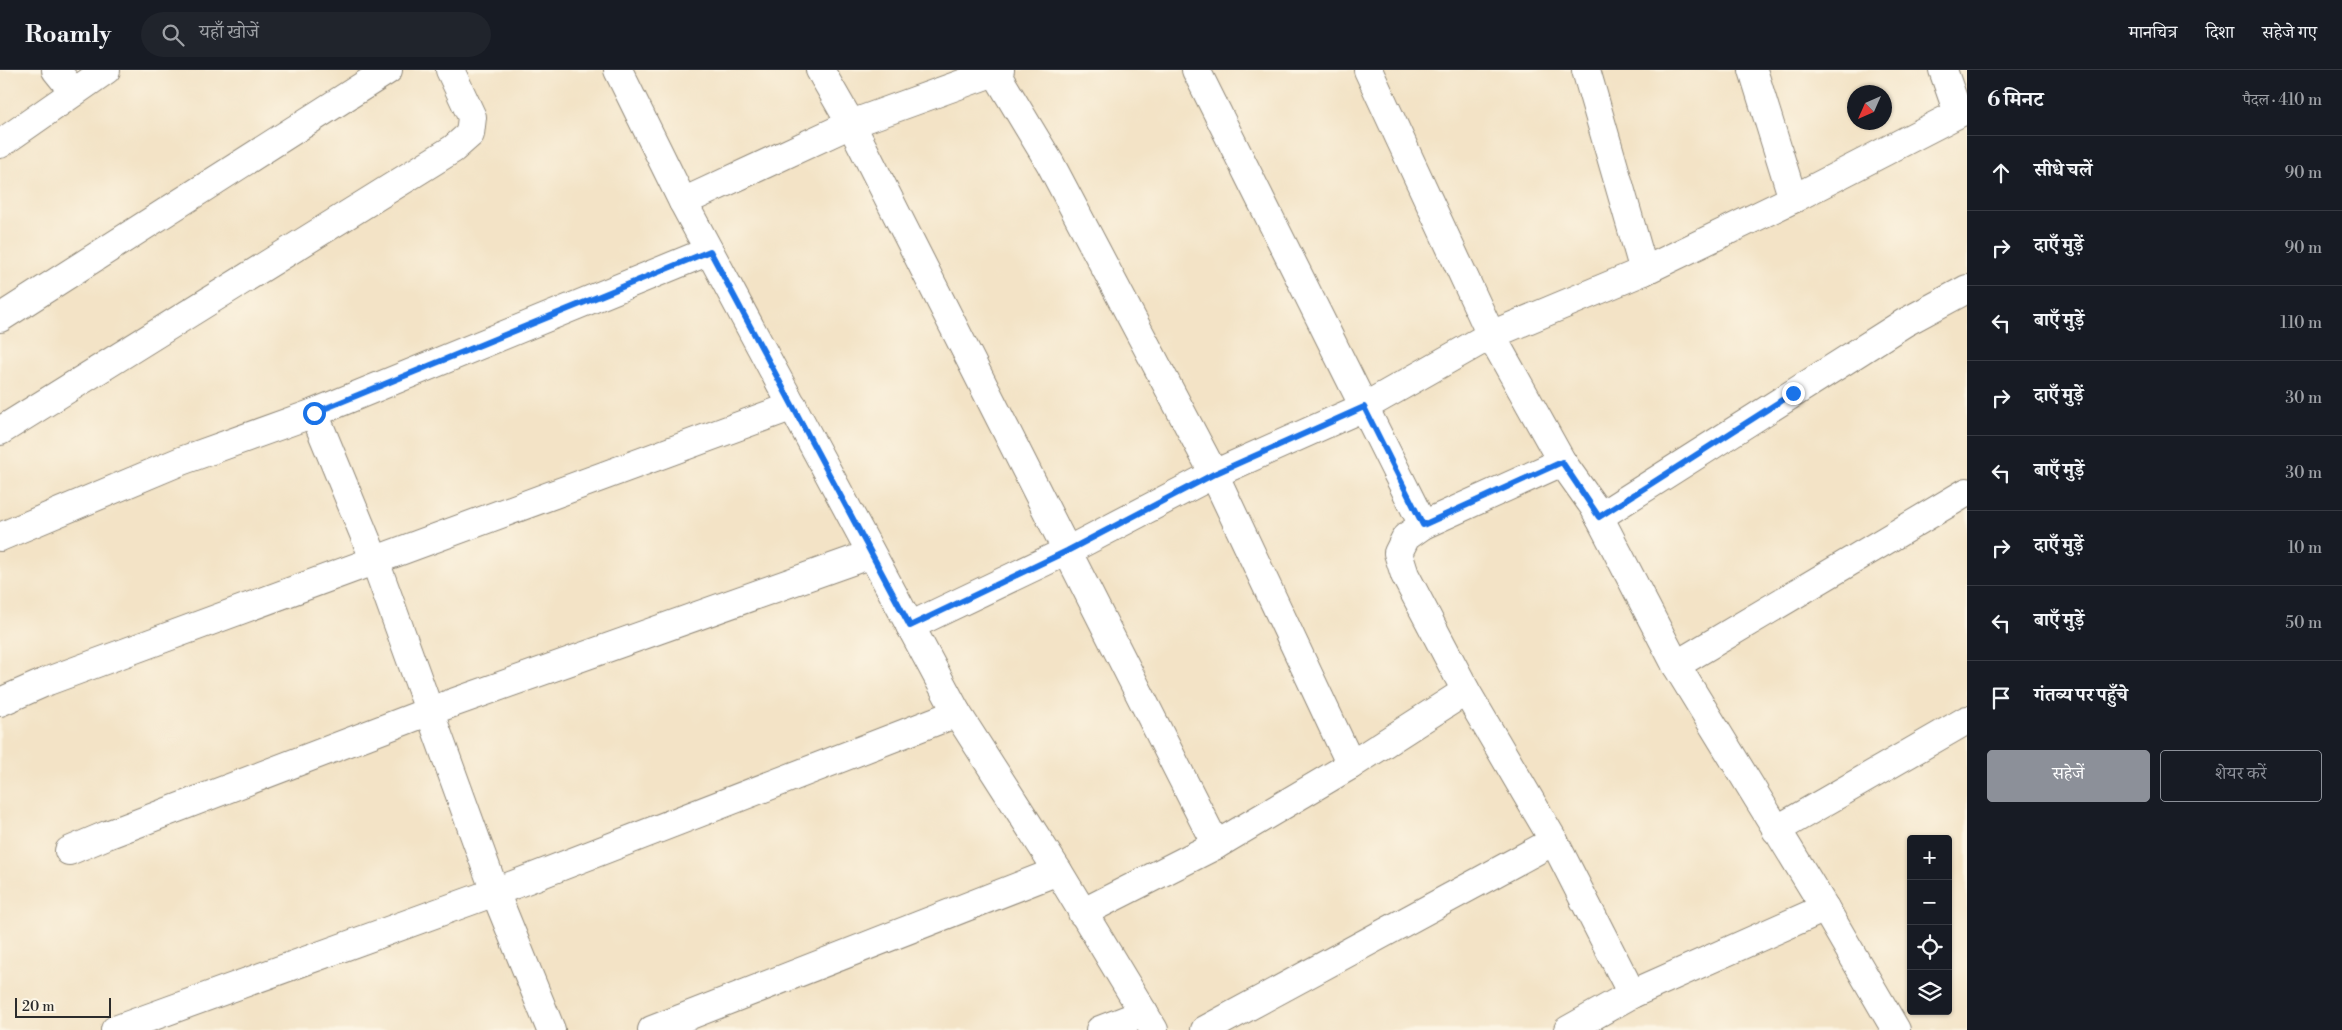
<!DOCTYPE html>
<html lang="hi">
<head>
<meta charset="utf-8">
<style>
	:root { --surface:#171b24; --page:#20242c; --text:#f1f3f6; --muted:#9ea1a6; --line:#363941; --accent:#8c9099 }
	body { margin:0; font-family:"Libre Bodoni","Noto Serif Devanagari",serif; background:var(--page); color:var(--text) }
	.controls { position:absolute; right:15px; bottom:15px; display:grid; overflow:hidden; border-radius:5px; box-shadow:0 1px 4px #0004 }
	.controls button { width:45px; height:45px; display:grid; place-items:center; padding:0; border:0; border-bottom:1px solid var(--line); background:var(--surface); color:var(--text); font:25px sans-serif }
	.compass { position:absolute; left:1847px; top:15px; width:45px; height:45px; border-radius:50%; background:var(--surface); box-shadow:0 1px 4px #0004; rotate:225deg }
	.scale { position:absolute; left:15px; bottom:12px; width:96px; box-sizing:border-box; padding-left:5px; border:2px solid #2b2b2b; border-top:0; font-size:14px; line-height:18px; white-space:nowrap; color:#2b2b2b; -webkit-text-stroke:4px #fcf5e5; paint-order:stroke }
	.stop { position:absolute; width:15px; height:15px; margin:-11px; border:4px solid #1a73e8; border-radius:50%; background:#fff }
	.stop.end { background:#1a73e8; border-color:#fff; box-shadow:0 1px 5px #0008 }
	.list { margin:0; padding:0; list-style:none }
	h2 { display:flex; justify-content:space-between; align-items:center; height:65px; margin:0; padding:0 20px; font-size:21px }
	h2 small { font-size:16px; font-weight:400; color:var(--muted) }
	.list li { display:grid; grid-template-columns:32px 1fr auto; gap:15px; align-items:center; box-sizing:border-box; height:75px; padding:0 20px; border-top:1px solid var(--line) }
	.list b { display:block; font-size:19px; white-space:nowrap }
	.list em { font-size:16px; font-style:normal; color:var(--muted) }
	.actions { display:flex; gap:10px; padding:15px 20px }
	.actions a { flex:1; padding:11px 0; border:1px solid var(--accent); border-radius:5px; text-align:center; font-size:18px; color:var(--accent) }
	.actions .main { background:var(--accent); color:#fff }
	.icon { flex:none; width:28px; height:28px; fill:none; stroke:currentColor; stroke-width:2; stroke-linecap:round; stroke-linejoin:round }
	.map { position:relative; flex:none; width:1967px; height:960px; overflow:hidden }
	header { display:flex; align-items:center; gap:30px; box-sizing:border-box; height:70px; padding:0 25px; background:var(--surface); border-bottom:1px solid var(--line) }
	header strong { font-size:24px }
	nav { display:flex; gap:28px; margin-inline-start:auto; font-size:18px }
	.search { width:350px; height:45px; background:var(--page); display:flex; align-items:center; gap:12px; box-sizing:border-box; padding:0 18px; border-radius:28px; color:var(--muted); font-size:19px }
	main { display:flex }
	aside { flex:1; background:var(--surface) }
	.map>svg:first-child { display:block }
</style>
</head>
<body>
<header>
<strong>Roamly</strong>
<div class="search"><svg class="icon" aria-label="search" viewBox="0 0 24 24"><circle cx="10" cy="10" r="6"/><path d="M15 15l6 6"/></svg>यहाँ खोजें</div>
<nav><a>मानचित्र</a><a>दिशा</a><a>सहेजे गए</a></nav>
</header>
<main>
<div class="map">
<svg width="1967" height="960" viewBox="0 0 1967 960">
	<rect width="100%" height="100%" fill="#fcf5e5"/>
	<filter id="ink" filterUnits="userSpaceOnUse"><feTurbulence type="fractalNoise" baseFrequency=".02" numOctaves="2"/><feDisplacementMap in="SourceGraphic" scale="10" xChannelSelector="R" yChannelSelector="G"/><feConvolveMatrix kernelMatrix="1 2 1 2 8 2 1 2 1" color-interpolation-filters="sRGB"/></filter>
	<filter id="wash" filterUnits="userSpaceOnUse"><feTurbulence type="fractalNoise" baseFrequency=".0096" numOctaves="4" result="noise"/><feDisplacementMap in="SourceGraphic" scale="20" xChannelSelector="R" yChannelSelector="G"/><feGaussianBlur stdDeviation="1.12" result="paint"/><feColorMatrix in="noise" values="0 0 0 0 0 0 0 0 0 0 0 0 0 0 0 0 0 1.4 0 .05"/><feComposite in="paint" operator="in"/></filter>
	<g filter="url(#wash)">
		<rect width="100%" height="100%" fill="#f3e3c6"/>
	</g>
	<g filter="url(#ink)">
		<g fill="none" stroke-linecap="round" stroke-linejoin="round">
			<defs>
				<g id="minor">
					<path d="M56,0L73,21"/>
					<path d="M618,0L683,132L957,643L1058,801L1154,960"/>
					<path d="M820,0L851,54L1216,775"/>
					<path d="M994,0L1050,93L1214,404L1351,695"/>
					<path d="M1196,0L1423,455"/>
					<path d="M1368,0L1491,265L1562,392L1594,437L1676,595L1825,838L1896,960"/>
					<path d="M1586,0L1644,201"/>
					<path d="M1753,0L1793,129"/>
					<path d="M1943,0L1958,43"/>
					<path d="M0,74L106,0"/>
					<path d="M683,132L851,54L1000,0"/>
					<path d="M0,248L388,0"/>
					<path d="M314,343L375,491L495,822L551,960"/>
					<path d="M0,361L453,79L470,64L472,47L450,0"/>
					<path d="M1562,392L1423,455L1406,467L1398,483L1405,505L1466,621L1554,771L1632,924"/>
					<path d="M1599,447L1904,253L1967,219"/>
					<path d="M0,467L181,391L314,343L709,181"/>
					<path d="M910,556L1067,481L1214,404L1364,337L1491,265L1644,201L1793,129L1967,39"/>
					<path d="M1676,595L1967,422"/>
					<path d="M0,632L48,611L793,336"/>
					<path d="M1776,760L1967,650"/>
					<path d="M69,781L107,765L430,641L871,484"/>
					<path d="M1082,843L1216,775L1351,695L1466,621"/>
					<path d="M115,960L495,822L957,643"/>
					<path d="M652,960L1058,801"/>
					<path d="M1100,960L1144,943"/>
					<path d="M1205,960L1554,771"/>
					<path d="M1568,960L1632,924L1825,838"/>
				</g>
			</defs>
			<!-- minor casing -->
			<use href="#minor" stroke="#8f8778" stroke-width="30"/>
			<!-- minor -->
			<use href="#minor" stroke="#fff" stroke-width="28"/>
		</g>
	</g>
	<g fill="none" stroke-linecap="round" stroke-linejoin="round" filter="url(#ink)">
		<!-- route -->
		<path stroke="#1a73e8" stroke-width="6" d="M314,343L710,181L910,556L1067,481L1214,404L1364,337L1423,455L1562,392L1599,447L1793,323"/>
	</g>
</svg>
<div class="controls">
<button>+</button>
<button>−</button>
<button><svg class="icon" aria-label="locate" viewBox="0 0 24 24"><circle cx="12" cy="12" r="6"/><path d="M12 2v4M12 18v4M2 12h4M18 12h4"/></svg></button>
<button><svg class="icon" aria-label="layers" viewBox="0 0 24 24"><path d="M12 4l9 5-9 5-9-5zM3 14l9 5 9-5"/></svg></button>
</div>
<svg class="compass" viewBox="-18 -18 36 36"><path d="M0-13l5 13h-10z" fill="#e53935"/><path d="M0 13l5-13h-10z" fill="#9ea1a6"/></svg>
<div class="scale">20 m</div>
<div class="stop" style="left:314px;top:343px"></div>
<div class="stop end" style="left:1793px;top:323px"></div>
</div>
<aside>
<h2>6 मिनट<small>पैदल · 410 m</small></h2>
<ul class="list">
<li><svg class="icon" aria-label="ahead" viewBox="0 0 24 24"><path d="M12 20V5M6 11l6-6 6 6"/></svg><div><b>सीधे चलें</b></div><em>90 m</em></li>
<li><svg class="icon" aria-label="right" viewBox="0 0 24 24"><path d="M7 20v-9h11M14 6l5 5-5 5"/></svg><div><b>दाएँ मुड़ें</b></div><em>90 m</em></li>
<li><svg class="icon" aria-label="left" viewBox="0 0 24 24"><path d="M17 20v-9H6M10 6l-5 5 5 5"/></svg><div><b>बाएँ मुड़ें</b></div><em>110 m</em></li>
<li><svg class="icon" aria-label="right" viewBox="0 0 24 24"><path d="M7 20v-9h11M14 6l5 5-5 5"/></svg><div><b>दाएँ मुड़ें</b></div><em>30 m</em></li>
<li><svg class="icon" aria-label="left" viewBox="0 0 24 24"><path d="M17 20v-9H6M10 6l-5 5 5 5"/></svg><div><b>बाएँ मुड़ें</b></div><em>30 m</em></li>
<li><svg class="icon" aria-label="right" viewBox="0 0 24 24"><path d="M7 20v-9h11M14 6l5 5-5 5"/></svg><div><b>दाएँ मुड़ें</b></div><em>10 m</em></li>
<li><svg class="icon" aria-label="left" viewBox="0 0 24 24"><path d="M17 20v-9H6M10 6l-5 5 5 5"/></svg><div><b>बाएँ मुड़ें</b></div><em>50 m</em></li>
<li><svg class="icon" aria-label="arrive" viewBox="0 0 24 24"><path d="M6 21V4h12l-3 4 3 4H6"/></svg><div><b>गंतव्य पर पहुँचे</b></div></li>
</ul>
<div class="actions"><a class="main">सहेजें</a><a>शेयर करें</a></div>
</aside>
</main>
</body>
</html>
